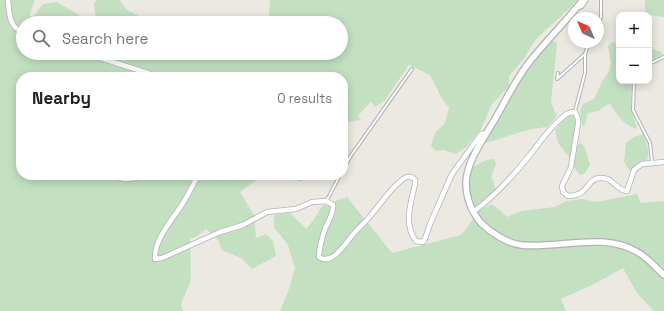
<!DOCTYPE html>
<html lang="en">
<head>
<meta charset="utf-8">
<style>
	:root { --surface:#fff; --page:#f2f2f2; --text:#202124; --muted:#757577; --line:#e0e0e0 }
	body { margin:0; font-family:"Space Grotesk",sans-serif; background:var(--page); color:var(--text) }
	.controls { position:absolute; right:12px; top:12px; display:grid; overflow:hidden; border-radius:8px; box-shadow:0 2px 10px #0003 }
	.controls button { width:36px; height:36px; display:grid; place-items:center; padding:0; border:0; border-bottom:1px solid var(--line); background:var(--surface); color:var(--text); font:20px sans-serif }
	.compass { position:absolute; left:568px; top:12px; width:36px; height:36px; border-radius:50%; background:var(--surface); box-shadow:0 2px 10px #0003; rotate:316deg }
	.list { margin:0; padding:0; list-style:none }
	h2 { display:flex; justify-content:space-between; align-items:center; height:52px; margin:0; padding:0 16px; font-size:17px }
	h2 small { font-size:13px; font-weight:400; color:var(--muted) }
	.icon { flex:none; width:22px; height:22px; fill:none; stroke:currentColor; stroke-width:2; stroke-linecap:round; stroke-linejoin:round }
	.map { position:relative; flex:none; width:664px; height:311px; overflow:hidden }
	.search { position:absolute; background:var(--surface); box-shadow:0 2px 10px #0003; left:16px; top:16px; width:332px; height:44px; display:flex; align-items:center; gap:10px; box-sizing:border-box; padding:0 14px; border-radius:22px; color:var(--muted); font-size:15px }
	.panel { position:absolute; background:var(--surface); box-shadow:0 2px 10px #0003; left:16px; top:72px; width:332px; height:108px; border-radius:16px }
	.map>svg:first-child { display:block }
</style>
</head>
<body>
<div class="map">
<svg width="664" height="311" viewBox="0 0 664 311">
	<rect width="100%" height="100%" fill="#ebe9e2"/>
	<!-- green -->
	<g fill="#c3e0c1">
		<path d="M0,0H35L29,16L33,17L43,4L57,2L80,16L96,19L94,3L97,0H119L127,10L145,19L148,23H23V53H341V23H256L264,20L269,16L270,0H577L574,4L535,40L523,60L509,76V86L492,104L481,129L466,147L456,154L444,150L436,151L431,146L435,133L445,123L449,108L441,97L430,75L409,65L385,100L375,107L371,102L358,115L361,120L343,123V77H21V175H263L240,192L254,215L256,238L266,234L273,241L276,256L252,269L241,258L222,250L218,240L206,229L196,237L190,239L191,280L181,304L183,311H0Z"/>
		<path d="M645,0H664V17L645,14Z"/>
		<path d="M552,39L557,44L551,102L557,116L547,127L531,129L485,143L521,79Z"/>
		<path d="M613,42L619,44V81H632L631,109L637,129C624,125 616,115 610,103L598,111L588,113L584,127L582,125L580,110L583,104L594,99L601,84L609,71L611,63L608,46Z"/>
		<path d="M649,49H652L662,52L663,55L649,63Z"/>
		<path d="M571,115L574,116C578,129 572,145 570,158L558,143L555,130L566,117Z"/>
		<path d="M643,134C647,142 650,152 647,160L637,164L630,171L624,162L626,143L634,137Z"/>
		<path d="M581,143L585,148L590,165L585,173L580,175L574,167L577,146Z"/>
		<path d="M494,159L496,163L491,178L494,182L495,190L487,200L474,207C469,193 469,182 472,168L486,160Z"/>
		<path d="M294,175H312L314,177L299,182Z"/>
		<path d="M637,194L641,203L664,201V311H654L637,293L623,268L596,283L561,299L566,311H280L288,292L295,268L288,245L274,227V215L290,213L306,229L313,221L322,206L347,197L392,253L461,235L480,210L492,204L500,210L507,217L521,211L555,207L566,201L582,199L597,202Z"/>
	</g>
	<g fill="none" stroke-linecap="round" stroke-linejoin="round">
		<defs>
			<g id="service">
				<path d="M579,8L582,7L587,0"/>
				<path d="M598,23L601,17V0"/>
				<path d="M649,64L664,57"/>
				<path d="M558,73L557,79L585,54"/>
				<path d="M634,81L633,110L650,143L652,162"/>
				<path d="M575,111L585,73V54L589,42"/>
				<path d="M343,170L350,157L412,69"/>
				<path d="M327,200L340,175"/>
			</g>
			<g id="minor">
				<path d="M8,0C9,13 9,27 23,33"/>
				<path d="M85,53L160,77"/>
				<path d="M113,175C124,181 132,180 144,175"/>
				<path d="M198,175C194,184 188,194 183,203C173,219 154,239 155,259L162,258L220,232L243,225L267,212L296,209L312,202L326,201L333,205C334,214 328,221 325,229C322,238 319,247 319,257C333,267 348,239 356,231C361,225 367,221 371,215C379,206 396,181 407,177C411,176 413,177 415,180V184C411,203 403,224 416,241L423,242L425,239L430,224L452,174L481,134L486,133"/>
				<path d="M473,212C494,197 513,176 529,156C540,142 550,127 564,116C567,113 570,112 575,112L578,119V124L571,167L562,186L563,192L568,196C590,196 586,178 600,178C614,177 616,191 627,191L634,170L642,164L664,162"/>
			</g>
			<path id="tertiary" d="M583,0C566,21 548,39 531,60C515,79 505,103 492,124C482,141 467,162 466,182C466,198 471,211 481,223C491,233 507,243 521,245C560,249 603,231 639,253C649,259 656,268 664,275"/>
		</defs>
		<!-- service casing -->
		<use href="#service" stroke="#afb3b6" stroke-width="4"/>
		<!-- minor casing -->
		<use href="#minor" stroke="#afb3b6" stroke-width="6"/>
		<!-- tertiary casing -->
		<use href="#tertiary" stroke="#afb3b6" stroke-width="8"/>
		<!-- service -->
		<use href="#service" stroke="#fff" stroke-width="2"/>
		<!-- minor -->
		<use href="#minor" stroke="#fff" stroke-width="4.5"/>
		<!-- tertiary -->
		<use href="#tertiary" stroke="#fff" stroke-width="5.5"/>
	</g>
</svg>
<div class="controls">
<button>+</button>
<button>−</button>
</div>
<svg class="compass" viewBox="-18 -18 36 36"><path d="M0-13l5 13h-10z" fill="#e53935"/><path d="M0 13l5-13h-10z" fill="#757577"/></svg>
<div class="search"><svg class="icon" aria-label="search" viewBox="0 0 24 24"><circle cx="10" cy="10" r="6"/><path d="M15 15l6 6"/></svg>Search here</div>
<section class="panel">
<h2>Nearby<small>0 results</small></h2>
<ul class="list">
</ul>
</section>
</div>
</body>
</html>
